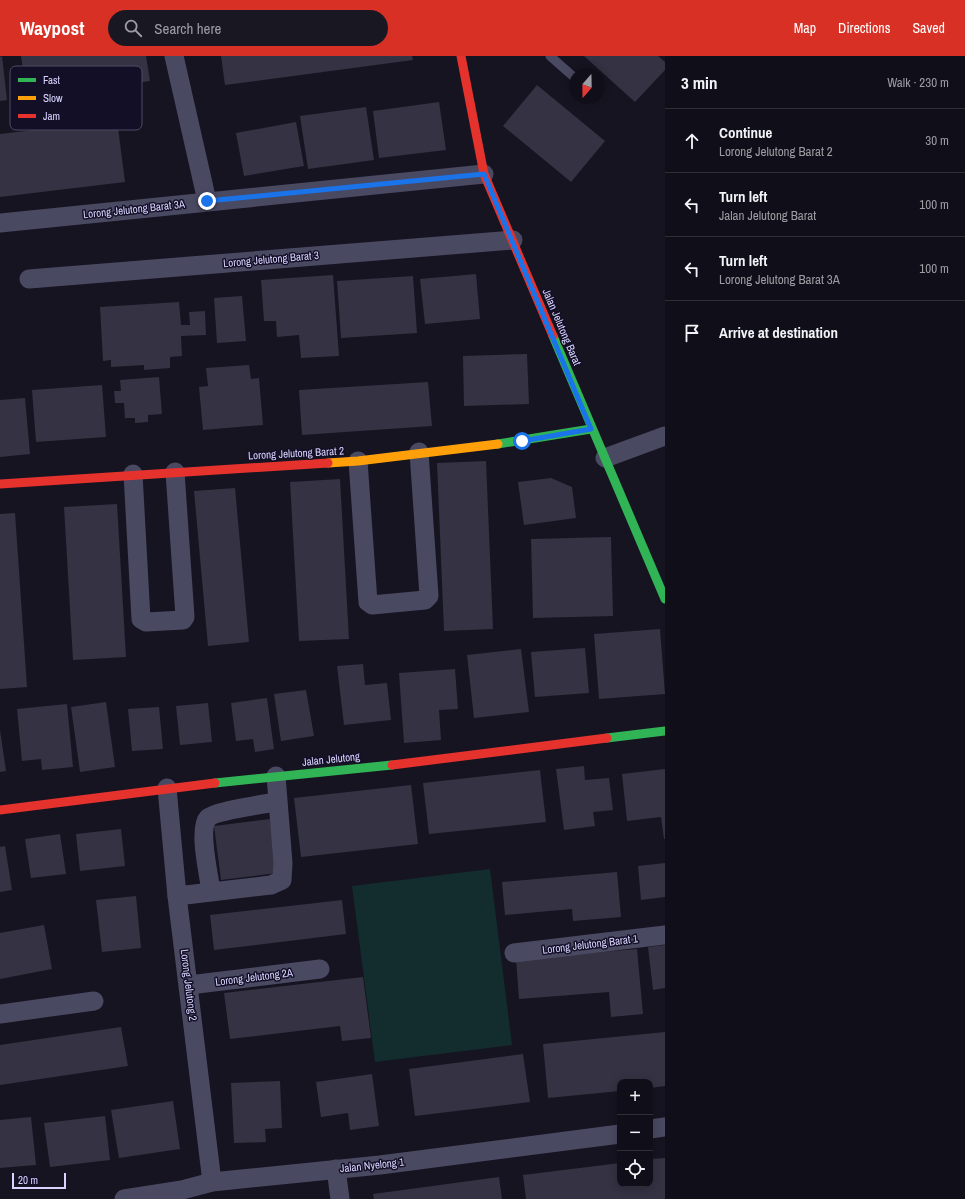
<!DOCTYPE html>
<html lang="en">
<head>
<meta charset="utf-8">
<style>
	:root { --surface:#100f19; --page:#191822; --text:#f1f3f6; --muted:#9c9ca2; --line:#302f38; --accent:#d93025 }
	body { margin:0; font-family:"Archivo Narrow",sans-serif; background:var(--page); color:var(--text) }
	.controls { position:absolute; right:12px; bottom:12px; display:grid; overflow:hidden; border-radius:8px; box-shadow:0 2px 10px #0003 }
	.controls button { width:36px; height:36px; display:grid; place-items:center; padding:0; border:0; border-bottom:1px solid var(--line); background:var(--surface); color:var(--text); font:20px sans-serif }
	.compass { position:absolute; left:569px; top:12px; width:36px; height:36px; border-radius:50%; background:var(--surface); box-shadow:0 2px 10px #0003; rotate:200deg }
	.scale { position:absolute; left:12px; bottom:10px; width:54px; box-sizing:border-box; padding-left:4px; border:2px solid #d9d4ff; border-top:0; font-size:11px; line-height:14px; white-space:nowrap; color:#d9d4ff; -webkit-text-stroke:3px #130f26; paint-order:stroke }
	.stop { position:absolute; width:12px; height:12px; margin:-9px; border:3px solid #1a73e8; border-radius:50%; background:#fff }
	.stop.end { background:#1a73e8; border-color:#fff; box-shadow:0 1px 4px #0008 }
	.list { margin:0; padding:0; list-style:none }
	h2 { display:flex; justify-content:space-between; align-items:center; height:52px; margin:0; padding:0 16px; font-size:17px }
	h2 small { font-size:13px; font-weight:400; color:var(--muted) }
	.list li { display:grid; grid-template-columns:26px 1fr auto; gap:12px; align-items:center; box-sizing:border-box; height:64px; padding:0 16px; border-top:1px solid var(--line) }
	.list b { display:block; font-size:15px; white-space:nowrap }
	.list p { margin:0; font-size:13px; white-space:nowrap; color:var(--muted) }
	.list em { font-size:13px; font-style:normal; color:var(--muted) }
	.icon { flex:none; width:22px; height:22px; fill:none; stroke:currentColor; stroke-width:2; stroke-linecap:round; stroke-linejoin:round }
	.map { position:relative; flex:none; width:665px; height:1143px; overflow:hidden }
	header { display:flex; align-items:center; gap:24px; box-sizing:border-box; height:56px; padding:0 20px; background:var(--accent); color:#fff }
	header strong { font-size:19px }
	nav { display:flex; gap:22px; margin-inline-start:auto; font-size:14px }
	.search { width:280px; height:36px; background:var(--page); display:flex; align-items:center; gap:10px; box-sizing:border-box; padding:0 14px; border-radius:22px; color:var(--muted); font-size:15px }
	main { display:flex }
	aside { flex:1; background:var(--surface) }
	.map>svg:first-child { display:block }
</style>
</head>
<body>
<header>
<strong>Waypost</strong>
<div class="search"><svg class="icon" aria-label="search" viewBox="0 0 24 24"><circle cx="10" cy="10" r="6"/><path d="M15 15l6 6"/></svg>Search here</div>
<nav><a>Map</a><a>Directions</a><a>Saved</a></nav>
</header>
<main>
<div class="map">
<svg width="665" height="1143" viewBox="0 0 665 1143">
	<rect width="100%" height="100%" fill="#161421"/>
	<!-- green -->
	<path fill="#132c2d" d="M490,813L512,989L375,1006L352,830Z"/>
	<!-- building -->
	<g fill="#343243">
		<path d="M2,0L7,44L0,45V1Z"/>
		<path d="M21,0H146L150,25L27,42Z"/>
		<path d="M221,0H412L413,4L225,29Z"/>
		<path d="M584,0H658L665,6V14L635,46Z"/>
		<path d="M537,29L605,85L571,126L503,70Z"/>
		<path d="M439,46L446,94L379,102L373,55Z"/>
		<path d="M366,51L374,104L308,113L300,60Z"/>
		<path d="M117,64L125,126L0,141V78Z"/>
		<path d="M296,66L304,110L244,120L236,77Z"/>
		<path d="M476,218L480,263L425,268L420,223Z"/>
		<path d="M333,219L339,300L301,302L299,279L277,281L276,265H264L261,224Z"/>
		<path d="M413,220L417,277L341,282L337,225Z"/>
		<path d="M242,240L246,285L217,287L214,242Z"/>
		<path d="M179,246L181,269H190L189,256L205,255L206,279L181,280L182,300L170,301V312L144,314V309L111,311V304L103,305L100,251Z"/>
		<path d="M527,298L529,348L464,350L463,300Z"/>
		<path d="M249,309L251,323L259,322L263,369L203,374L199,331L208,330L206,312Z"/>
		<path d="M159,321L162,358L148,359V366L135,367V362H125L124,347H115L114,335H121L120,324Z"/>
		<path d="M428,326L432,370L302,379L299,334Z"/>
		<path d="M102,329L106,381L36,386L32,334Z"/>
		<path d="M25,342L30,398L0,401V344Z"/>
		<path d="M486,405L493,573L444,575L437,407Z"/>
		<path d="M551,422L572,431L576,462L524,469L518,426Z"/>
		<path d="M340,423L349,583L299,585L290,426Z"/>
		<path d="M235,432L249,586L208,590L194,435Z"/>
		<path d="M117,448L126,601L73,604L64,451Z"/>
		<path d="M15,457L27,631L0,633V458Z"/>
		<path d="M611,481L613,560L533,562L531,483Z"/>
		<path d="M660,573L665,638L599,643L594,578Z"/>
		<path d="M585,592L589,637L535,641L531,596Z"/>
		<path d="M521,593L529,656L474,662L467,599Z"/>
		<path d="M363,608L365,629L387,627L391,664L344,669L337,610Z"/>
		<path d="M455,613L458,653L439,654L441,684L404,687L399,617Z"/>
		<path d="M306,634L314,680L281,685L274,638Z"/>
		<path d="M267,642L274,693L255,696L253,683L236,685L231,647Z"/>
		<path d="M106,646L115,711L80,716L71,651Z"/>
		<path d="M208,647L212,686L180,689L176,650Z"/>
		<path d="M67,648L73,711L42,714L41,703L22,705L17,653Z"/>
		<path d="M159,651L163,693L132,695L128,653Z"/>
		<path d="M0,674L6,715L0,716Z"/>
		<path d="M584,710L585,724L609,722L613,754L593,756L595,770L564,774L556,713Z"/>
		<path d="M665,713V783H664L661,761L627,765L622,718Z"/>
		<path d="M540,714L546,766L429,778L423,727Z"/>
		<path d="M411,729L418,788L301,801L294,742Z"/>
		<path d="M270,763L277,817L221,824L214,770Z"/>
		<path d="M121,773L125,810L80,815L76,778Z"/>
		<path d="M60,778L66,818L31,822L25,783Z"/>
		<path d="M5,790L12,834L0,836V791Z"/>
		<path d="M665,807V841L641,844L638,810Z"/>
		<path d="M617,816L621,861L573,865L572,853L505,859L502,826Z"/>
		<path d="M136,840L141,892L102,896L96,844Z"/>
		<path d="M342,844L346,878L214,894L210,859Z"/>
		<path d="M44,869L52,913L0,923V877Z"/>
		<path d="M665,889V932L653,934L648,891Z"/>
		<path d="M637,893L643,958L611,961L609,936L519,943L516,903Z"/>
		<path d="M363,921L371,982L342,985L340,970L230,983L224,937Z"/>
		<path d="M121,971L128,1010L0,1029V989Z"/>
		<path d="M665,976V1030L650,1032V1026H620V1035L548,1042L543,988Z"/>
		<path d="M523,998L530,1046L415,1060L409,1013Z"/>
		<path d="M372,1018L379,1070L350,1074L348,1057L321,1061L316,1026Z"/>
		<path d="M280,1025L282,1072L265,1073L266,1086L234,1087L231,1027Z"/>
		<path d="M173,1045L180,1093L119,1102L111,1054Z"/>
		<path d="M105,1060L110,1104L50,1111L44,1067Z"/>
		<path d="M31,1061L36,1109L0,1112V1064Z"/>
		<path d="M665,1102V1143H526L523,1119L620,1107V1128H650V1103Z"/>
		<path d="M499,1121L502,1143H374L373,1138Z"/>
	</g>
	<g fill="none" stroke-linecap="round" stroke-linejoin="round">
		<!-- lane -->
		<path stroke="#4a4962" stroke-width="9" d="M550,0L575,22"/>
		<!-- street -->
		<g stroke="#4a4962" stroke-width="19">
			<path d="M174,0L207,145"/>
			<path d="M0,167L484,118"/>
			<path d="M29,223L513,184"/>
			<path d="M605,402L665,380"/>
			<path d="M358,405L368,546L372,549L425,544L429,540L419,396"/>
			<path d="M133,418L141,563L146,566L183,564L185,561L175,416"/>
			<path d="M167,732L177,840L212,1126"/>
			<path d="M211,835C209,820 198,773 208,762C215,755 265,748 277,746"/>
			<path d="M177,840L271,829L282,824L283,807L276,720"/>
			<path d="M514,897L665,879"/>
			<path d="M189,929L320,913"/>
			<path d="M0,958L94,945"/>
			<path d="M650,1073L665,1071"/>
			<path d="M336,1113L340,1143"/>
			<path d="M124,1143L182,1134L212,1126L380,1109L620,1078"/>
		</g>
		<!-- fast -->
		<g stroke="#30b455" stroke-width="9">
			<path d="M553,280L665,543"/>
			<path d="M498,388L591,373"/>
			<path d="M607,682L665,675"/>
			<path d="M215,727L392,709"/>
		</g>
		<!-- slow -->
		<path stroke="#ff9f0a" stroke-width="9" d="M328,407L358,405L498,388"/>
		<!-- jam -->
		<g stroke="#e5322d" stroke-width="9">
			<path d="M461,0L484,118L553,280"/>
			<path d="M0,428L328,407"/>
			<path d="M392,709L607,682"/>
			<path d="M0,754L215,727"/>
		</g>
	</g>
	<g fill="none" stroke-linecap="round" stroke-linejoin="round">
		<!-- route -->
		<path stroke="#1a73e8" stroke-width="5" d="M207,145L484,118L591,373L522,385"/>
	</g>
	<g text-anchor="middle" stroke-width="3" stroke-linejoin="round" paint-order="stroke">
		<!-- street labels -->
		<g font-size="11" fill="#d9d4ff" stroke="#130f26">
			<text transform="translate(134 153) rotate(-6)" y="4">Lorong Jelutong Barat 3A</text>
			<text transform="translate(271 203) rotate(-5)" y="4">Lorong Jelutong Barat 3</text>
			<text transform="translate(562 271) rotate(67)" y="4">Jalan Jelutong Barat</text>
			<text transform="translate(296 397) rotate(-3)" y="4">Lorong Jelutong Barat 2</text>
			<text transform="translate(331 703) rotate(-6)" y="4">Jalan Jelutong</text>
			<text transform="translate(590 888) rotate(-7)" y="4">Lorong Jelutong Barat 1</text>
			<text transform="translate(254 921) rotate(-7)" y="4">Lorong Jelutong 2A</text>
			<text transform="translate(189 929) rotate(83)" y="4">Lorong Jelutong 2</text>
			<text transform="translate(372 1109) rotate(-6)" y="4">Jalan Nyelong 1</text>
		</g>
	</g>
	<!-- legend -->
	<rect x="10" y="10" width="132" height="64" rx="6" fill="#130f26" stroke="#4e4a67" stroke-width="1"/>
	<rect x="18" y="22" width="18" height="4" fill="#30b455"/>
	<rect x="18" y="40" width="18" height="4" fill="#ff9f0a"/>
	<rect x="18" y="58" width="18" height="4" fill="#e5322d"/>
	<g font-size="11" fill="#d9d4ff">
		<text x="43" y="28">Fast</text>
		<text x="43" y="46">Slow</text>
		<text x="43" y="64">Jam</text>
	</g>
</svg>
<div class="controls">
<button>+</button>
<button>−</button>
<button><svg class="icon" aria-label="locate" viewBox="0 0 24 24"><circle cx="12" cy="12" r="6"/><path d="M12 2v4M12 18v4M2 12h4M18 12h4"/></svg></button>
</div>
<svg class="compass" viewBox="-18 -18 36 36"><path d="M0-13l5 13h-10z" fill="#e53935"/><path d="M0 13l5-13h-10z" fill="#9c9ca2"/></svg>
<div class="scale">20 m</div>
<div class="stop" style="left:522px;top:385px"></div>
<div class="stop end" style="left:207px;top:145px"></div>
</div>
<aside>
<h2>3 min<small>Walk · 230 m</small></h2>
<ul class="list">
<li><svg class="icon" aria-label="ahead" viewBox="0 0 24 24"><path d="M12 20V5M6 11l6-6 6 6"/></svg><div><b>Continue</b><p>Lorong Jelutong Barat 2</p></div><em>30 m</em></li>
<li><svg class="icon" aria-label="left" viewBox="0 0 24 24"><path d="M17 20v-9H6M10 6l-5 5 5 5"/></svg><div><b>Turn left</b><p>Jalan Jelutong Barat</p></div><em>100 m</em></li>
<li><svg class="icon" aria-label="left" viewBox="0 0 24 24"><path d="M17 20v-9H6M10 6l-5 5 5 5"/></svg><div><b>Turn left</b><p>Lorong Jelutong Barat 3A</p></div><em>100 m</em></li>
<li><svg class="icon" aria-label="arrive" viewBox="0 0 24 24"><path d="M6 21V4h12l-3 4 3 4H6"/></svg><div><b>Arrive at destination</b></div></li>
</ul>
</aside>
</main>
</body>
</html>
